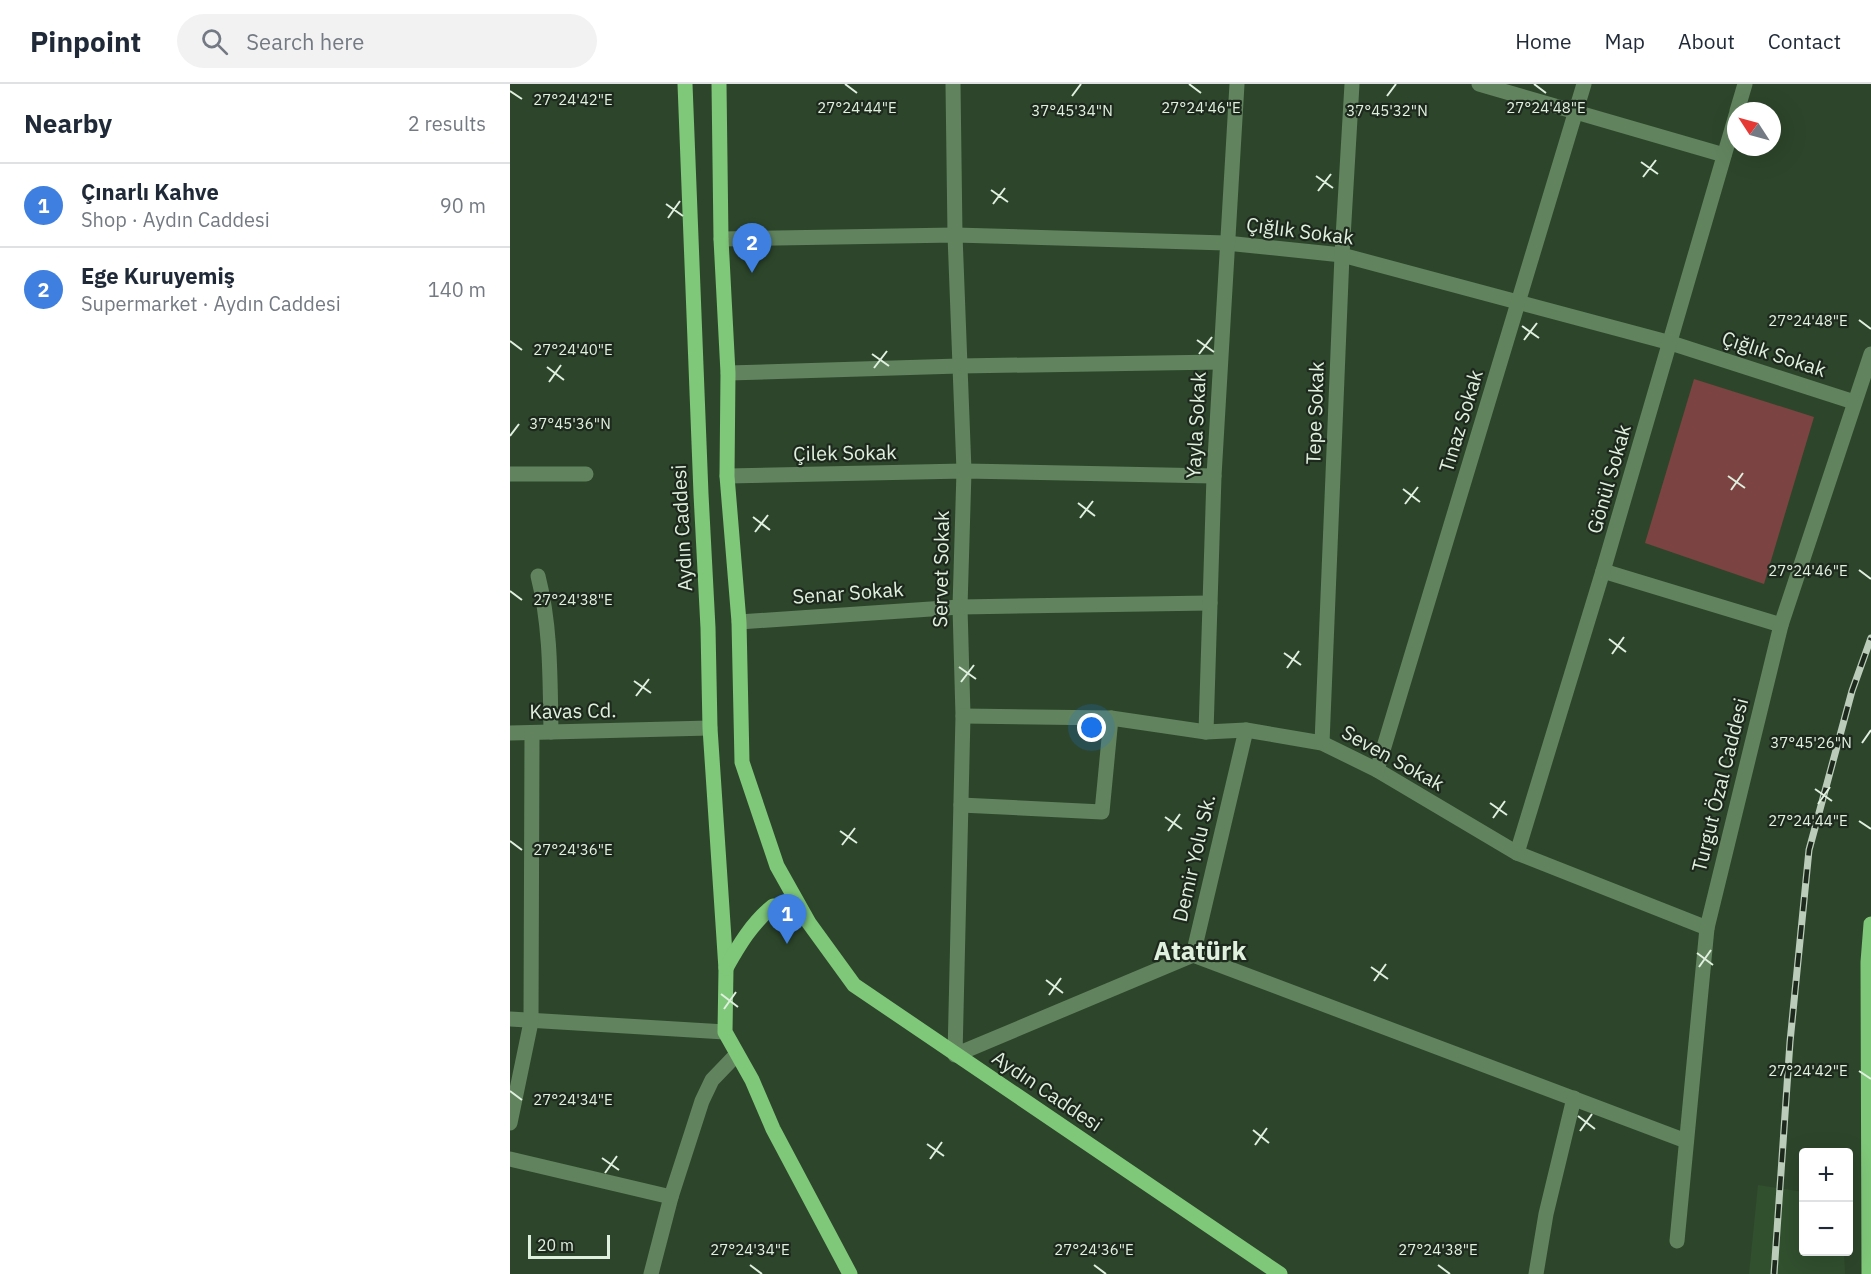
<!DOCTYPE html>
<html lang="en">
<head>
<meta charset="utf-8">
<style>
	:root { --surface:#fff; --page:#f2f2f3; --text:#1f2937; --muted:#747a83; --line:#e0e1e3; --accent:#7c568f }
	body { margin:0; font-family:"IBM Plex Sans",sans-serif; background:var(--page); color:var(--text) }
	.controls { position:absolute; right:18px; bottom:18px; display:grid; overflow:hidden; border-radius:6px; box-shadow:0 6px 24px #0002 }
	.controls button { width:54px; height:54px; display:grid; place-items:center; padding:0; border:0; border-bottom:2px solid var(--line); background:var(--surface); color:var(--text); font:30px sans-serif }
	.compass { position:absolute; left:1217px; top:18px; width:54px; height:54px; border-radius:50%; background:var(--surface); box-shadow:0 6px 24px #0002; rotate:306deg }
	.scale { position:absolute; left:18px; bottom:15px; width:82px; box-sizing:border-box; padding-left:6px; border:3px solid #e0f0df; border-top:0; font-size:16px; line-height:21px; white-space:nowrap; color:#e0f0df; -webkit-text-stroke:4px #1e291d; paint-order:stroke }
	.you { position:absolute; left:582px; top:644px; width:21px; height:21px; margin:-15px; border:4px solid #fff; border-radius:50%; background:#1a73e8; box-shadow:0 0 0 9px #1a73e833 }
	.badge { display:grid; place-items:center; width:39px; height:39px; border-radius:50%; background:var(--accent); color:#fff; font-size:20px; font-weight:700 }
	.pin { position:absolute; translate:-50% -50px; filter:drop-shadow(0 2px 3px #0008) }
	.pin::after { content:''; position:absolute; top:32px; width:21px; height:18px; background:inherit; clip-path:polygon(0 0,100% 0,50% 100%) }
	.list { margin:0; padding:0; list-style:none }
	h2 { display:flex; justify-content:space-between; align-items:center; height:78px; margin:0; padding:0 24px; font-size:26px }
	h2 small { font-size:20px; font-weight:400; color:var(--muted) }
	.list li { display:grid; grid-template-columns:39px 1fr auto; gap:18px; align-items:center; box-sizing:border-box; height:84px; padding:0 24px; border-top:2px solid var(--line) }
	.list b { display:block; font-size:22px; white-space:nowrap }
	.list p { margin:0; font-size:20px; white-space:nowrap; color:var(--muted) }
	.list em { font-size:20px; font-style:normal; color:var(--muted) }
	.icon { flex:none; width:33px; height:33px; fill:none; stroke:currentColor; stroke-width:2; stroke-linecap:round; stroke-linejoin:round }
	.map { position:relative; flex:none; width:1361px; height:1190px; overflow:hidden }
	header { display:flex; align-items:center; gap:36px; box-sizing:border-box; height:84px; padding:0 30px; background:var(--surface); border-bottom:2px solid var(--line) }
	header strong { font-size:28px }
	nav { display:flex; gap:33px; margin-inline-start:auto; font-size:21px }
	.search { width:420px; height:54px; background:var(--page); display:flex; align-items:center; gap:15px; box-sizing:border-box; padding:0 21px; border-radius:33px; color:var(--muted); font-size:22px }
	main { display:flex }
	aside { flex:1; background:var(--surface) }
	.map>svg:first-child { display:block }
</style>
</head>
<body>
<header>
<strong>Pinpoint</strong>
<div class="search"><svg class="icon" aria-label="search" viewBox="0 0 24 24"><circle cx="10" cy="10" r="6"/><path d="M15 15l6 6"/></svg>Search here</div>
<nav><a>Home</a><a>Map</a><a>About</a><a>Contact</a></nav>
</header>
<main>
<aside>
<h2>Nearby<small>2 results</small></h2>
<ul class="list">
<li><span class="badge" style="background:#3f7fe0">1</span><div><b>Çınarlı Kahve</b><p>Shop · Aydın Caddesi</p></div><em>90 m</em></li>
<li><span class="badge" style="background:#3f7fe0">2</span><div><b>Ege Kuruyemiş</b><p>Supermarket · Aydın Caddesi</p></div><em>140 m</em></li>
</ul>
</aside>
<div class="map">
<svg width="1361" height="1190" viewBox="0 0 1361 1190">
	<rect width="100%" height="100%" fill="#2d462b"/>
	<!-- built -->
	<path fill="#31502e" d="M1248,1101L1293,1108L1294,1168H1334L1335,1190H1239Z"/>
	<!-- green -->
	<path fill="#7b4341" d="M1184,295L1304,333L1254,500L1135,459Z"/>
	<g fill="none" stroke-linecap="round" stroke-linejoin="round">
		<!-- minor -->
		<g stroke="#61845e" stroke-width="15">
			<path d="M443,0L445,151L454,387L450,523L453,632L445,971L683,871L736,646"/>
			<path d="M969,0L1214,71"/>
			<path d="M1227,27L1235,0"/>
			<path d="M211,155L445,151L716,159L832,171L1161,259L1344,318"/>
			<path d="M218,289L449,282L710,278"/>
			<path d="M0,390H76"/>
			<path d="M217,392L454,387L704,392"/>
			<path d="M1093,487L1271,541"/>
			<path d="M28,492C41,543 40,596 41,648"/>
			<path d="M229,538L450,523L700,519"/>
			<path d="M453,632L601,634L696,648L736,646L812,659L867,686L1007,769L1197,844"/>
			<path d="M696,648L704,392L727,0"/>
			<path d="M0,649L200,644"/>
			<path d="M812,659L832,171L842,0"/>
			<path d="M867,686L1074,0"/>
			<path d="M451,721L592,728L601,634"/>
			<path d="M1007,769L1093,487L1226,31"/>
			<path d="M683,871L1176,1057"/>
			<path d="M0,935L215,948"/>
			<path d="M0,1039L21,938L22,649"/>
			<path d="M0,1075L161,1113"/>
			<path d="M1167,1157L1197,844L1271,541L1361,270"/>
			<path d="M141,1190L161,1113L192,1017L202,996L227,970"/>
			<path d="M1026,1190L1036,1130L1064,1014"/>
		</g>
		<!-- major -->
		<g stroke="#7fc779" stroke-width="15">
			<path d="M175,0L191,410L198,544L200,644L216,885L215,948L242,996L263,1045L340,1190"/>
			<path d="M209,0L211,155L218,289L217,392L229,538L232,678L267,782L299,839L344,901L770,1190"/>
			<path d="M216,884C229,861 242,839 263,822L280,825L294,835"/>
			<path d="M1359,1190L1358,878L1361,840"/>
		</g>
		<defs>
			<path id="rail" d="M1264,1190L1280,958L1299,766L1342,607L1361,554"/>
		</defs>
		<!-- rail casing -->
		<use href="#rail" stroke="#bbcdba" stroke-width="7"/>
		<!-- rail -->
		<use href="#rail" stroke="#1e291d" stroke-width="4.5" stroke-dasharray="14" stroke-linecap="butt"/>
	</g>
	<!-- ticks -->
	<path fill="none" stroke="#e0f0df" stroke-width="2" d="M335,0L347,9M679,0L691,9M1024,0L1036,9M0,7L12,15M562,12L571,0M877,12L886,0M1131,78L1148,90M806,92L823,104M1133,93L1146,76M481,106L498,118M808,107L821,90M156,120L173,132M483,120L495,104M158,134L170,117M1349,236L1361,245M1012,242L1029,254M687,256L704,268M1014,256L1027,239M0,257L12,266M362,270L379,282M689,270L702,253M37,283L54,296M364,284L377,267M39,298L51,281M0,352L9,340M1218,392L1235,404M893,405L910,418M1221,406L1233,389M568,419L585,432M895,420L908,403M243,433L260,446M570,434L583,417M245,448L258,431M1349,486L1361,495M0,507L12,516M1099,555L1116,568M774,569L791,581M1102,570L1114,553M449,583L466,595M777,584L789,567M124,597L141,609M451,598L464,581M126,612L139,595M1352,659L1361,646M1305,705L1322,717M980,719L997,731M1308,720L1320,703M655,733L672,745M983,734L995,717M1349,737L1361,745M330,747L347,759M658,747L670,730M0,757L12,766M332,761L345,744M1187,869L1203,881M861,883L878,895M1189,883L1201,866M536,896L553,909M864,897L876,880M211,910L228,923M539,911L551,894M214,925L226,908M1349,987L1361,995M0,1007L12,1016M1068,1032L1085,1045M743,1046L759,1059M1070,1047L1082,1030M417,1060L434,1072M745,1061L757,1044M92,1074L109,1086M420,1075L432,1058M95,1089L107,1072M240,1181L252,1190M584,1181L596,1190M928,1181L940,1190"/>
	<g text-anchor="middle" stroke-width="4.5" stroke-linejoin="round" paint-order="stroke">
		<!-- street labels -->
		<g font-size="20" fill="#e0f0df" stroke="#1e291d">
			<text transform="translate(790 147) rotate(7)" y="7">Çığlık Sokak</text>
			<text transform="translate(1264 270) rotate(18)" y="7">Çığlık Sokak</text>
			<text transform="translate(805 329) rotate(-88)" y="7">Tepe Sokak</text>
			<text transform="translate(951 337) rotate(-73)" y="7">Tınaz Sokak</text>
			<text transform="translate(686 341) rotate(-87)" y="7">Yayla Sokak</text>
			<text transform="translate(335 369) rotate(-1)" y="7">Çilek Sokak</text>
			<text transform="translate(1099 395) rotate(-74)" y="7">Gönül Sokak</text>
			<text transform="translate(172 444) rotate(-93)" y="7">Aydın Caddesi</text>
			<text transform="translate(431 485) rotate(-89)" y="7">Servet Sokak</text>
			<text transform="translate(338 509) rotate(-4)" y="7">Senar Sokak</text>
			<text transform="translate(63 627) rotate(-1)" y="7">Kavas Cd.</text>
			<text transform="translate(883 674) rotate(29)" y="7">Seven Sokak</text>
			<text transform="translate(1210 701) rotate(-76)" y="7">Turgut Özal Caddesi</text>
			<text transform="translate(684 774) rotate(-77)" y="7">Demir Yolu Sk.</text>
			<text transform="translate(537 1007) rotate(34)" y="7">Aydın Caddesi</text>
		</g>
		<!-- district labels -->
		<g font-size="26" font-weight="bold" fill="#e0f0df" stroke="#1e291d">
			<text x="690" y="876">Atatürk</text>
		</g>
	</g>
	<g font-size="15" text-anchor="middle" fill="#e0f0df" stroke="#1e291d" stroke-width="4.5" stroke-linejoin="round" paint-order="stroke">
		<text x="63" y="21">27°24'42"E</text>
		<text x="347" y="29">27°24'44"E</text>
		<text x="691" y="29">27°24'46"E</text>
		<text x="1036" y="29">27°24'48"E</text>
		<text x="562" y="32">37°45'34"N</text>
		<text x="877" y="32">37°45'32"N</text>
		<text x="1298" y="242">27°24'48"E</text>
		<text x="63" y="271">27°24'40"E</text>
		<text x="60" y="345">37°45'36"N</text>
		<text x="1298" y="492">27°24'46"E</text>
		<text x="63" y="521">27°24'38"E</text>
		<text x="1301" y="664">37°45'26"N</text>
		<text x="1298" y="742">27°24'44"E</text>
		<text x="63" y="771">27°24'36"E</text>
		<text x="1298" y="992">27°24'42"E</text>
		<text x="63" y="1021">27°24'34"E</text>
		<text x="240" y="1171">27°24'34"E</text>
		<text x="584" y="1171">27°24'36"E</text>
		<text x="928" y="1171">27°24'38"E</text>
	</g>
</svg>
<div class="controls">
<button>+</button>
<button>−</button>
</div>
<svg class="compass" viewBox="-18 -18 36 36"><path d="M0-13l5 13h-10z" fill="#e53935"/><path d="M0 13l5-13h-10z" fill="#747a83"/></svg>
<div class="scale">20 m</div>
<div class="you"></div>
<div class="pin badge" style="left:277px;top:860px;background:#3f7fe0">1</div>
<div class="pin badge" style="left:242px;top:189px;background:#3f7fe0">2</div>
</div>
</main>
</body>
</html>
